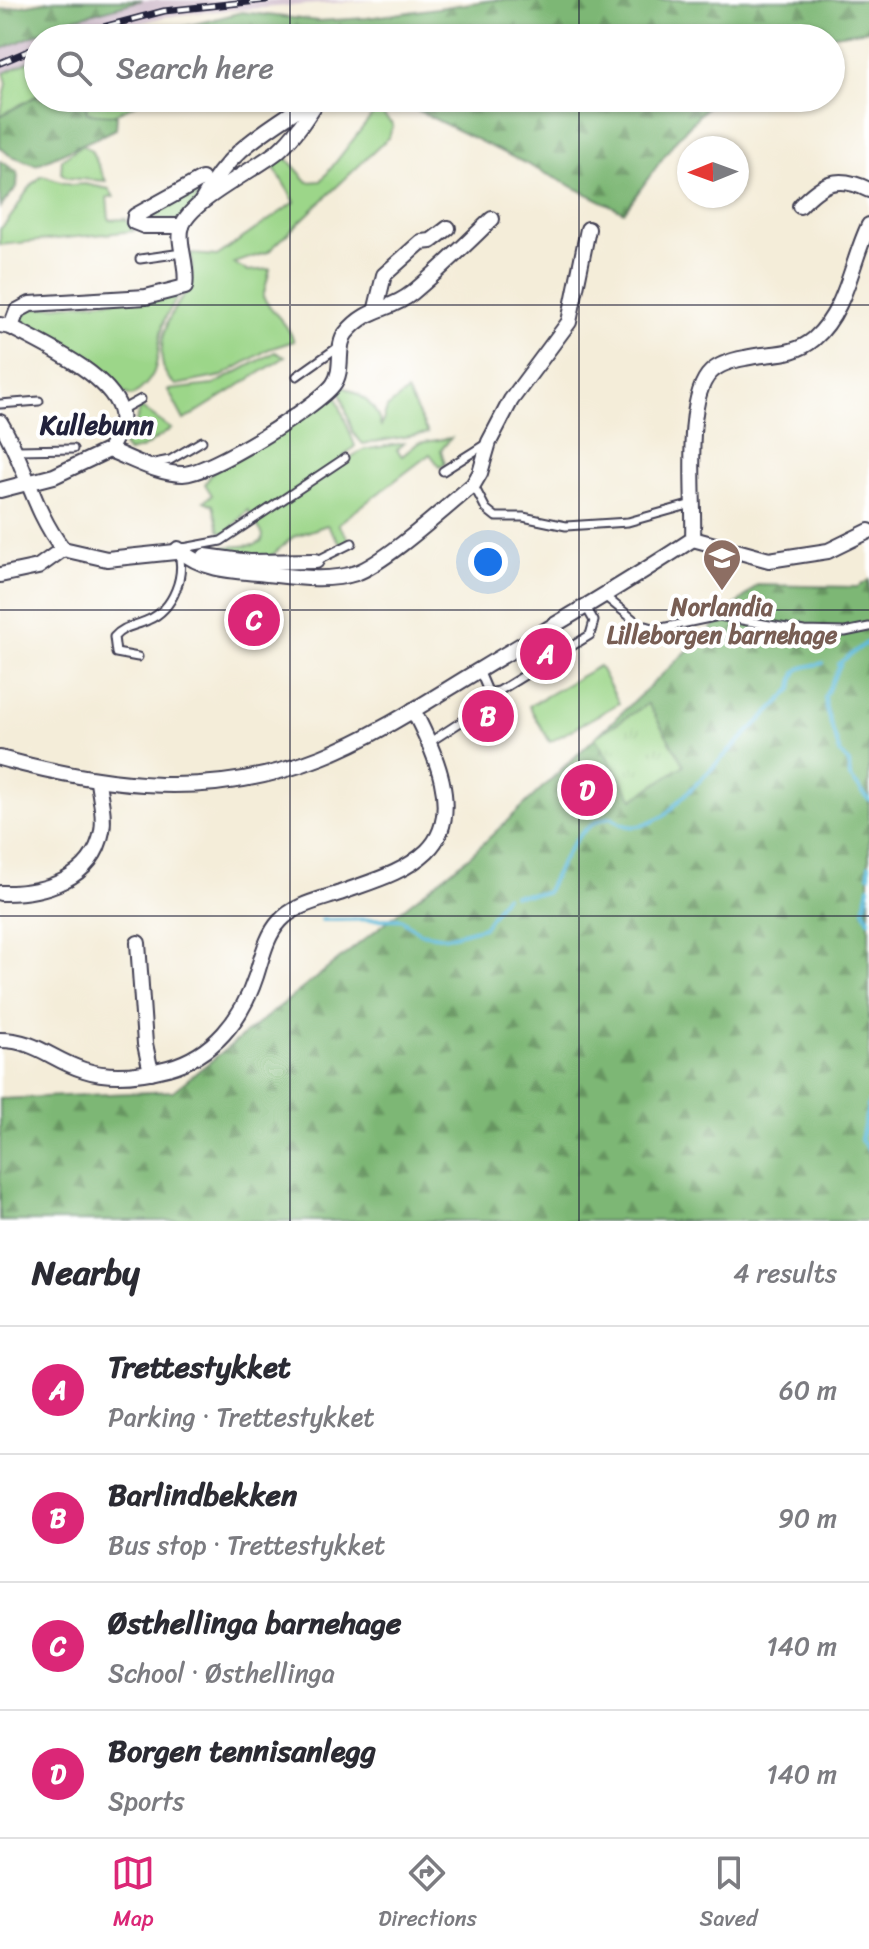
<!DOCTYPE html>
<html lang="en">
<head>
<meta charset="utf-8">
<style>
	:root { --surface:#fff; --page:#f7f7f7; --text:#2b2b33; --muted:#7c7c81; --line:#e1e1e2; --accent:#db2777 }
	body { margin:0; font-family:Sriracha,sans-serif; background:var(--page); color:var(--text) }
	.compass { position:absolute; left:677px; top:136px; width:72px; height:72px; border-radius:50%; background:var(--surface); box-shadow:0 2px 6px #0004; rotate:269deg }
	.you { position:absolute; left:488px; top:562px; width:28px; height:28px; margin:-20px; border:6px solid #fff; border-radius:50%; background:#1a73e8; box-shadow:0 0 0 12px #1a73e833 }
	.badge { display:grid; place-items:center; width:52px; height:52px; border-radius:50%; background:var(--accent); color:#fff; font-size:26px; font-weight:700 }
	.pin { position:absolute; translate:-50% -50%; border:4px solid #fff; box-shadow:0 2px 8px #0006 }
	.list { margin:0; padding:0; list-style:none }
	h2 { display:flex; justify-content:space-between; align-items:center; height:104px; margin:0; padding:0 32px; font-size:34px }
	h2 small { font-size:26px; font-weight:400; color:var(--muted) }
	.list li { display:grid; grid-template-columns:52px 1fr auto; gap:24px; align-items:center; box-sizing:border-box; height:128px; padding:0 32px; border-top:2px solid var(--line) }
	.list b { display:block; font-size:30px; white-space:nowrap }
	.list p { margin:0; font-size:26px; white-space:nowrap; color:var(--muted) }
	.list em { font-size:26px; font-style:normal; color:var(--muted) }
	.icon { flex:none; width:44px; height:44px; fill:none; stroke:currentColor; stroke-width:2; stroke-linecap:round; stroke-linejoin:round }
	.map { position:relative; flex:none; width:869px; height:1221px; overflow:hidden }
	.search { position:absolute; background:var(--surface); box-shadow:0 2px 6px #0004; left:24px; right:24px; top:24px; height:88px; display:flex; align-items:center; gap:20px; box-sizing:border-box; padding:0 28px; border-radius:44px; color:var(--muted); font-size:30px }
	.sheet { height:616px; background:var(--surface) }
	nav { display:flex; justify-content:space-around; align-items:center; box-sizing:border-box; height:112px; border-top:2px solid var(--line); background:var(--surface); font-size:22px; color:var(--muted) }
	nav a { display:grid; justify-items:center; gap:4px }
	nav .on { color:var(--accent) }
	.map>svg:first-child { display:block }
</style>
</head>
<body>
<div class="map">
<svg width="869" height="1221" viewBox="0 0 869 1221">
	<defs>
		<pattern id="forest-firs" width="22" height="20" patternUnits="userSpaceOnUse" patternTransform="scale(2)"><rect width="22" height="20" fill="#7db775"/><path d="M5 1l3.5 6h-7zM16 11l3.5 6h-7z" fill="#669461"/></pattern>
		<pattern id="park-tufts" width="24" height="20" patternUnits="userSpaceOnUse" patternTransform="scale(2)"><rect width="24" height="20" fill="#9cd689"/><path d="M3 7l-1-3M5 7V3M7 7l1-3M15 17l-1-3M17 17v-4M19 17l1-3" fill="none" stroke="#86b777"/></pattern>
	</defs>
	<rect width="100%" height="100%" fill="#fff"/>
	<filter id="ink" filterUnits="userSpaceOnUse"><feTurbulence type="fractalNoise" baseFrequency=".0125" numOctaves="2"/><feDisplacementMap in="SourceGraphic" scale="16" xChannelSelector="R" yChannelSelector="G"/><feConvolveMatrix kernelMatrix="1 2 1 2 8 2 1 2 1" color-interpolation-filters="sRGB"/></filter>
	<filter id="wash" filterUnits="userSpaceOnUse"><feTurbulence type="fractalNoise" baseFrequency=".006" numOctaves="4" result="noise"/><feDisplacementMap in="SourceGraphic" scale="32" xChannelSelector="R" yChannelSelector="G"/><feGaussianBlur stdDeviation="1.8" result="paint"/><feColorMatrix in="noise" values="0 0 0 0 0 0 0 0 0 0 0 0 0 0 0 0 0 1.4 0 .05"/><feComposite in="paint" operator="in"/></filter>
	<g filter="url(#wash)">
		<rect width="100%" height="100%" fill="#f4edd9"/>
		<!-- industrial -->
		<path fill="#d0bdcc" d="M142,0H376L203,12L164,17L84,38H38V57L0,74V50L72,19Z"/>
		<!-- grass -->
		<g fill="#9cd689" stroke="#5f7c62" stroke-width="2">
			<path d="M38,57V95L0,116L7,83L4,73Z"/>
			<path d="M85,98H147C126,109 110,121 87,113Z"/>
			<path d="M377,109L393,125L389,137L268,252L234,263L247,271L270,269L263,297C273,314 287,322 294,341L269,349L222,376L176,385C154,371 161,333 172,313C177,304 185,296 189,286C193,275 192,265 191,254L217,256L295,202L270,161L283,154L308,182L321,181Z"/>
			<path d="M82,145L91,150L106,181L68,178L61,173L62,159Z"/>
			<path d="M42,176L70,185L85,184L109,189L114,197H107L109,220L126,219L134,231L0,245V229C19,213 20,192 42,176Z"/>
			<path d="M208,183L183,221L141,218Z"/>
			<path d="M181,293C175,301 168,311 164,321C153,355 166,373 132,396C121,394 115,385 108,378C83,354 49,341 21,325L19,316L29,309Z"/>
			<path d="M275,352L285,357L184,420L168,390L213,385Z"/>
			<path d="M338,385C359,392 377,404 381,427L387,408L407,392L428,433L363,444L353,433Z"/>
			<path d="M334,391L355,446L344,456L346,460L363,450L404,443L397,450L402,456L418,443L451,438L441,450L445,464L440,467L430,454L338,524L349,539L341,544L327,525L293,537L269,558L209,551L211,548L255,545L262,541L263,535L248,510L227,533L220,532L213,505L204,501L212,495L205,484L214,470Z"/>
			<path d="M140,407L171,429L143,448L128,452L123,446L135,426Z"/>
			<path d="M599,666L619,703L550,742L529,706Z"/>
		</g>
		<!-- forest -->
		<g fill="url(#forest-firs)" stroke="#506c58" stroke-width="2">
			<path d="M55,0H142L72,19L0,50V10Z"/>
			<path d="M493,0H869V30L813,38H264L253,34L243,38H173L172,30L242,12L318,21L367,18Z"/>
			<path d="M38,95V98H85L87,113L117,115L116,129L36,165L9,155L0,147V116Z"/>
			<path d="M392,98H715L675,141L624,212Z"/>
			<path d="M0,161L18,172L17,187L0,207Z"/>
			<path d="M869,580V1221H0V1099L173,1091L471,855L757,585L857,587Z"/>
		</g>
		<!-- park -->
		<path fill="url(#park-tufts)" stroke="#5f7c62" stroke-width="2" d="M648,704L684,765L633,799L595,737Z"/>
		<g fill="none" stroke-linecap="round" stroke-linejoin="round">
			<!-- stream -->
			<g stroke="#5ab8d8" stroke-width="4">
				<path d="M841,663L825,696L826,709L840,753L849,763L850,777L869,800"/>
				<path d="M838,664L869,641"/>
				<path d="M869,865V875"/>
				<path d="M869,887L864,910L869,920"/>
				<path d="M514,895L546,893C560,866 577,821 612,817C627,834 647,825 664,816L792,689C795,664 800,669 823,663"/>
				<path d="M322,920L401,919L420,933L446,937L484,927L505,896"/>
				<path d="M869,1102L861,1140L869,1150"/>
			</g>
		</g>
	</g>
	<g filter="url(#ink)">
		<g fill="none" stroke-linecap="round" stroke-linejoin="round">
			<defs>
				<g id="service">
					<path d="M140,259L182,253"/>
					<path d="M297,376L338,347"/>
					<path d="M0,404L39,401"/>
					<path d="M121,410L141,399"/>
					<path d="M18,450L73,449"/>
					<path d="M149,464L170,460L202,441"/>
					<path d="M443,471L489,442"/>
					<path d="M474,486L486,509L496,517H523L566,526L628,522L692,504"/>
					<path d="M316,561L352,543"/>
					<path d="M602,594L639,624L657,629L719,616L804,631L845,632L869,627"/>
					<path d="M138,657L116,653L114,637C123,626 136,626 148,620C174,609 186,575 178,549L221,541L345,458"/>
					<path d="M488,693L499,691L590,635L594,621L586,607"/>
					<path d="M430,742L487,705V689L479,670"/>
				</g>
				<g id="minor">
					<path d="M202,201C228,152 259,135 304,105"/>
					<path d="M800,206C822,183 837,174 869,190"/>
					<path d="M182,226H144L134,222L135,216L202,179"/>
					<path d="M376,308L384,275L421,242L431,241L448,228"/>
					<path d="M0,325L11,327C42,344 108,373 120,409C125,423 116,438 109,450"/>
					<path d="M11,327L17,311L30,304L146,297L185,287C189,265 176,242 182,226C191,200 255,170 278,151C295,136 307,117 319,98"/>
					<path d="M0,422C26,464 32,509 63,549L107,559L185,551"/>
					<path d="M0,490L54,476L109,450C132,459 158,474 183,474C211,473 316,407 333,385C345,370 335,346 346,333C368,306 389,312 412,293C440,270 466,244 492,219"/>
					<path d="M693,539C695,501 683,398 711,372C719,364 734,360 745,358C769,352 793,357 814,339C847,310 851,262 869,225"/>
					<path d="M178,549C201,569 229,571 258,573C289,576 326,583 356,573C385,563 446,507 473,485L480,473L489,442L511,400L569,322L588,229"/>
					<path d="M205,556L249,562L316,561"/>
					<path d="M0,575L38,567L63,549"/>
					<path d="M0,758C109,788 214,800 322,757C378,735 429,700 481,669C552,626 624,585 693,539L769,560L828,551L869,531"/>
					<path d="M0,893C42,894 93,880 102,831C105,815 100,798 98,782"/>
					<path d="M138,943L145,1044L151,1072"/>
					<path d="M0,1040C37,1040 51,1060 84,1070C111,1079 141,1075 168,1068C213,1056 242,1019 256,976C262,958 266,936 280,921C294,905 320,900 340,893C369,882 403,874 427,851C465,814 433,748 413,710"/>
				</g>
			</defs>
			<!-- service casing -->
			<use href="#service" stroke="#424053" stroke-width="11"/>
			<!-- minor casing -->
			<use href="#minor" stroke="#424053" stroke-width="18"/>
			<!-- service -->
			<use href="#service" stroke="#fff" stroke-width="7"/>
			<!-- minor -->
			<use href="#minor" stroke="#fff" stroke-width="14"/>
			<defs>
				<g id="rail">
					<path d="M62,38L164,11L266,0"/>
					<path d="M0,63L38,47"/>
				</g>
			</defs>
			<!-- rail casing -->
			<use href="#rail" stroke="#22223b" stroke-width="7"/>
			<!-- rail -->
			<use href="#rail" stroke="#fff" stroke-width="4" stroke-dasharray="12" stroke-linecap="butt"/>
		</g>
	</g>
	<!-- grid -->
	<path fill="none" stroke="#22223b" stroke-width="2" stroke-opacity="0.55" d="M290,0V38M579,0V38M290,98V1221M579,98V1221M0,305H869M0,610H869M0,916H869"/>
	<!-- icons -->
	<defs>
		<symbol id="school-pin" viewBox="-11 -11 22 30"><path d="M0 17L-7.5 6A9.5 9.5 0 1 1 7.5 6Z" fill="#8d6e63" stroke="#fff"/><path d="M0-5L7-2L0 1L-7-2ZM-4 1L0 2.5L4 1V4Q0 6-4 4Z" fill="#fff"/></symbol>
	</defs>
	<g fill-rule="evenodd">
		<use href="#school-pin" x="700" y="536" width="44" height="60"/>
	</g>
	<g text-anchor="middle" stroke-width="8" stroke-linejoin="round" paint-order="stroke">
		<!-- education labels -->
		<g font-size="24" font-weight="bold" fill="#785e54" stroke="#fff">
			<text x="722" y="615">Norlandia<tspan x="722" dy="28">Lilleborgen barnehage</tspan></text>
		</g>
		<!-- neighbourhood labels -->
		<g font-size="26" font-weight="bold" fill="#22223b" stroke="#fff">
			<text x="97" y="434">Kullebunn</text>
		</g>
	</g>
</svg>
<svg class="compass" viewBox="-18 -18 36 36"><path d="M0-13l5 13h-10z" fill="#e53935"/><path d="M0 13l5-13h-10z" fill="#7c7c81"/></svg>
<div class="you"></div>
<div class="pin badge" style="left:546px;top:654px">A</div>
<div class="pin badge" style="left:488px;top:716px">B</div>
<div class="pin badge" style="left:254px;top:620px">C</div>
<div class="pin badge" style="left:587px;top:790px">D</div>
<div class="search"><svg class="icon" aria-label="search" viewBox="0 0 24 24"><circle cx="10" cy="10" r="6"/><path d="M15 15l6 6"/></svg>Search here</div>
</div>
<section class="sheet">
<h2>Nearby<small>4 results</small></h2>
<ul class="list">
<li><span class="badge">A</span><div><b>Trettestykket</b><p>Parking · Trettestykket</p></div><em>60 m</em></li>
<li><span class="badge">B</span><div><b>Barlindbekken</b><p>Bus stop · Trettestykket</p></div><em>90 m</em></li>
<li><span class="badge">C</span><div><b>Østhellinga barnehage</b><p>School · Østhellinga</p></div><em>140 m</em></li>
<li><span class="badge">D</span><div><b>Borgen tennisanlegg</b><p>Sports</p></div><em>140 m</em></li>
</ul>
</section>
<nav>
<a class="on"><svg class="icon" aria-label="map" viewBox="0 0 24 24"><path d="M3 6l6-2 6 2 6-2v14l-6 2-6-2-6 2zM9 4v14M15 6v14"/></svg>Map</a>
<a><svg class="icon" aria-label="directions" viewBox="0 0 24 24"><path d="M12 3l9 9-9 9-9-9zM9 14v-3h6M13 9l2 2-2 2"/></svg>Directions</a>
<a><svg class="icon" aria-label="saved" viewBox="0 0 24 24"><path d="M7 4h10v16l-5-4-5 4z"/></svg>Saved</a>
</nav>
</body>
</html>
